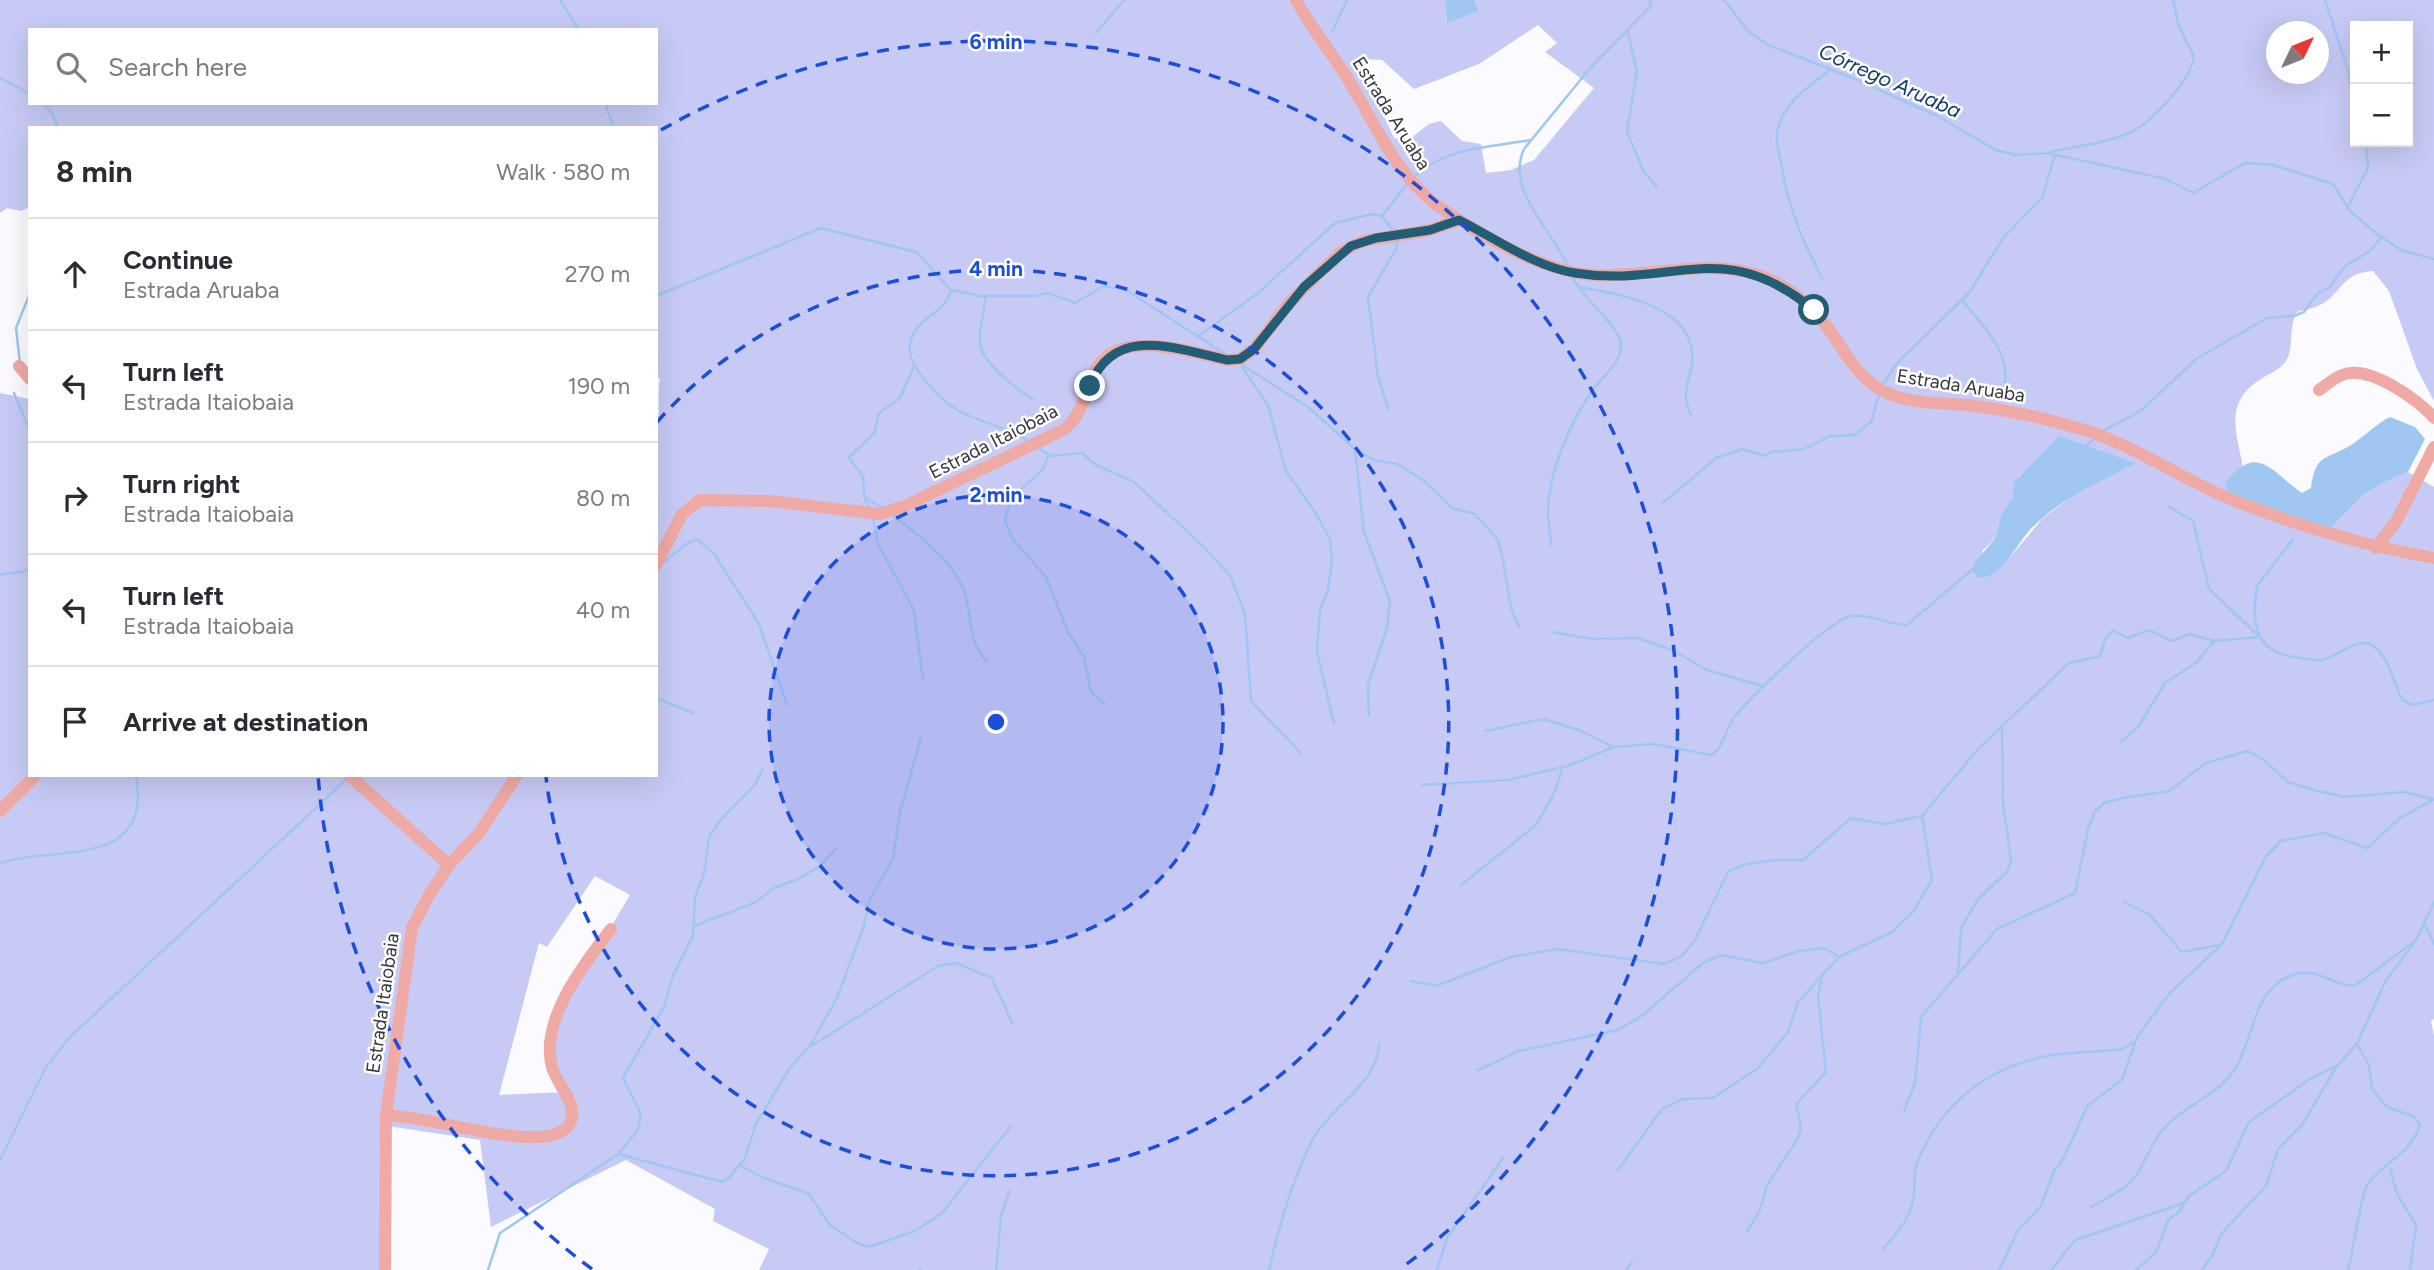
<!DOCTYPE html>
<html lang="en">
<head>
<meta charset="utf-8">
<style>
	:root { --surface:#fff; --page:#f2f2f3; --text:#2b2b33; --muted:#7c7c81; --line:#e1e1e2 }
	body { margin:0; font-family:Figtree,sans-serif; background:var(--page); color:var(--text) }
	.controls { position:absolute; right:21px; top:21px; display:grid; overflow:hidden; border-radius:0px; box-shadow:0 7px 28px #0002 }
	.controls button { width:63px; height:63px; display:grid; place-items:center; padding:0; border:0; border-bottom:2px solid var(--line); background:var(--surface); color:var(--text); font:35px sans-serif }
	.compass { position:absolute; left:2266px; top:21px; width:63px; height:63px; border-radius:50%; background:var(--surface); box-shadow:0 7px 28px #0002; rotate:47deg }
	.stop { position:absolute; width:21px; height:21px; margin:-16px; border:5px solid #225d76; border-radius:50%; background:#fff }
	.stop.end { background:#225d76; border-color:#fff; box-shadow:0 2px 7px #0008 }
	.list { margin:0; padding:0; list-style:none }
	h2 { display:flex; justify-content:space-between; align-items:center; height:91px; margin:0; padding:0 28px; font-size:30px }
	h2 small { font-size:23px; font-weight:400; color:var(--muted) }
	.list li { display:grid; grid-template-columns:46px 1fr auto; gap:21px; align-items:center; box-sizing:border-box; height:112px; padding:0 28px; border-top:2px solid var(--line) }
	.list b { display:block; font-size:26px; white-space:nowrap }
	.list p { margin:0; font-size:23px; white-space:nowrap; color:var(--muted) }
	.list em { font-size:23px; font-style:normal; color:var(--muted) }
	.icon { flex:none; width:38px; height:38px; fill:none; stroke:currentColor; stroke-width:2; stroke-linecap:round; stroke-linejoin:round }
	.map { position:relative; flex:none; width:2434px; height:1270px; overflow:hidden }
	.search { position:absolute; background:var(--surface); box-shadow:0 7px 28px #0002; left:28px; top:28px; width:630px; height:77px; display:flex; align-items:center; gap:18px; box-sizing:border-box; padding:0 24px; border-radius:0px; color:var(--muted); font-size:26px }
	.panel { position:absolute; background:var(--surface); box-shadow:0 7px 28px #0002; left:28px; top:126px; width:630px; height:651px; border-radius:0px }
	.map>svg:first-child { display:block }
</style>
</head>
<body>
<div class="map">
<svg width="2434" height="1270" viewBox="0 0 2434 1270">
	<rect width="100%" height="100%" fill="#fafaff"/>
	<!-- green -->
	<path fill="#c7caf5" fill-rule="evenodd" d="M0,0H1445L1447,22L1479,11L1474,0H2434V401L2417,369L2389,291L2373,271C2341,272 2341,296 2318,306C2312,309 2304,309 2297,312C2288,328 2294,347 2287,359C2282,369 2270,373 2261,379C2224,402 2236,431 2243,467L2235,472L2346,509L2387,479L2408,472L2434,487V1019L2431,1021L2434,1036V1270H759L769,1249L713,1221L715,1209L626,1160L491,1227L480,1140L388,1126L387,1270H0V393L30,399V775H656V429C661,413 657,396 660,379L656,375V128H30V207L21,211L7,208L0,213ZM1538,25L1557,43L1545,52L1594,88L1534,160L1511,170L1486,173L1481,144L1462,141L1441,121L1429,124L1407,141L1394,138L1358,59L1382,60L1414,89L1479,64ZM2355,26H2408V142H2355ZM30,30H656V103H30ZM2276,32H2318V74H2276ZM2035,462L2070,498L2043,518L2011,556L1987,576L1982,551L1995,539L1999,522L2013,497L2019,476ZM595,876L630,895L608,932L554,1008L549,1059L565,1092L499,1095L539,943L547,947Z"/>
	<!-- water -->
	<g fill="#a0c7f2">
		<path d="M1445,0H1474L1479,11L1447,23Z"/>
		<path d="M2390,417L2415,427L2425,439L2408,472C2375,483 2352,503 2330,529L2228,493L2225,484C2257,439 2274,475 2302,493L2311,488C2315,451 2330,460 2354,443C2367,434 2376,424 2390,417Z"/>
		<path d="M2059,436L2135,463C2099,483 2057,500 2029,531C2016,546 2000,579 1978,578L1973,571L1974,563L1995,539L2001,515L2013,497L2014,482Z"/>
	</g>
	<g fill="none" stroke-linecap="round" stroke-linejoin="round">
		<!-- stream -->
		<g stroke="#a0c7f2" stroke-width="2.5">
			<path d="M560,0L579,30"/>
			<path d="M1724,0L1748,31L1768,45L1853,78L1937,116L1996,150L2015,155L2047,153L2166,179L2193,193L2245,163L2273,165L2333,184L2350,211L2377,234L2401,250L2434,259"/>
			<path d="M2325,0L2348,70L2355,116"/>
			<path d="M1333,30L1347,0"/>
			<path d="M1096,33L1124,0"/>
			<path d="M1628,33L1637,71L1627,132L1644,172L1657,187"/>
			<path d="M0,78L30,94"/>
			<path d="M43,103L52,113L58,128"/>
			<path d="M605,103L614,128"/>
			<path d="M2050,152C2076,146 2106,144 2131,132C2152,122 2190,81 2194,57L2179,27L2173,0"/>
			<path d="M1415,176C1446,147 1492,147 1531,140"/>
			<path d="M2347,208L2368,168L2366,142"/>
			<path d="M1382,216L1408,183"/>
			<path d="M1568,266C1552,230 1505,190 1524,149L1591,67L1651,6L1650,0"/>
			<path d="M1822,278C1802,239 1789,211 1782,167C1779,152 1774,141 1779,125C1786,101 1811,85 1830,70"/>
			<path d="M1578,287C1617,293 1698,306 1692,363C1689,386 1680,391 1691,415"/>
			<path d="M951,290C946,312 916,319 911,340C906,354 915,368 924,379C958,424 986,416 1029,441"/>
			<path d="M656,296L821,228L916,252L951,290L980,296H1034L1048,293L1075,303L1104,286L1126,290L1225,354"/>
			<path d="M986,296C984,311 978,331 980,345C984,365 1018,390 1034,400"/>
			<path d="M1962,300C1989,334 2015,354 2002,400"/>
			<path d="M1200,335L1258,293L1335,223L1372,214L1382,216L1394,232"/>
			<path d="M20,363L16,328L30,293"/>
			<path d="M1239,363L1308,407L1355,449L1374,460L1397,464L1423,480L1452,508L1475,514L1497,539L1501,549L1511,608L1519,627"/>
			<path d="M1242,367L1268,405L1286,471L1315,512L1330,539L1332,560L1328,591L1320,609L1317,652L1334,723"/>
			<path d="M1882,386L1897,363L1969,293L2003,238L2042,198L2055,155"/>
			<path d="M14,393L30,431"/>
			<path d="M1388,409L1378,376L1368,297L1396,249L1397,241"/>
			<path d="M2103,431L2142,410L2196,359L2267,318L2294,316L2304,312L2317,294L2330,287L2344,267L2371,250L2382,236"/>
			<path d="M1037,447L1051,456L1082,453L1096,465L1134,482L1204,547L1231,577L1245,614L1251,701L1301,753"/>
			<path d="M2085,447L2096,437"/>
			<path d="M1355,449L1364,532L1390,601L1387,628L1368,685L1369,715"/>
			<path d="M1049,455L1043,469L1011,499L1005,520L1012,538L1046,577L1068,632L1084,657L1091,692L1105,704"/>
			<path d="M866,498L884,509"/>
			<path d="M1663,503L1716,458L1743,449L1764,456L1772,452L1804,449L1830,436L1854,435L1871,422L1879,395"/>
			<path d="M2169,507L2193,521L2209,589L2259,636"/>
			<path d="M869,510L864,496L863,477L849,457L874,434L879,413L900,398L914,366"/>
			<path d="M892,515C915,531 954,563 964,590C973,616 966,640 987,662"/>
			<path d="M873,519L878,544L914,610L923,680"/>
			<path d="M2293,539L2257,586C2251,622 2254,651 2294,657C2303,658 2313,661 2322,660C2339,656 2349,642 2368,643C2389,653 2393,682 2402,700L2413,705L2434,700"/>
			<path d="M1551,545C1550,533 1548,520 1548,508C1550,469 1569,426 1590,394C1599,379 1627,359 1620,340C1611,318 1583,299 1572,276"/>
			<path d="M665,561L688,543L697,539L715,555L759,624L787,705"/>
			<path d="M0,575L30,570"/>
			<path d="M1552,632L1592,639L1637,638L1672,650L1707,670L1762,686"/>
			<path d="M656,698L693,713"/>
			<path d="M1486,731L1543,719L1579,730L1613,747L1653,744L1711,755C1725,748 1725,727 1736,715C1753,695 1826,623 1849,617C1871,612 1886,625 1907,625L1974,568"/>
			<path d="M2121,742L2138,727L2165,683L2197,662L2214,641"/>
			<path d="M1422,785L1508,780L1571,765L1613,747"/>
			<path d="M0,863C57,845 153,870 136,775"/>
			<path d="M1460,886L1535,826L1553,796L1563,767"/>
			<path d="M2124,902L2150,915L2182,952L2219,945"/>
			<path d="M2425,924L2434,944"/>
			<path d="M694,926L754,903L774,888L798,879L820,866L836,849"/>
			<path d="M1958,973L1961,929L1966,919L1979,898L2007,872L2011,861L2003,803L2002,725"/>
			<path d="M1411,981L1436,986L1511,957L1556,949L1664,964L1682,956L1695,940L1728,872C1744,861 1784,859 1803,860L1851,818L1885,824L1922,816L1978,749L2069,663L2100,656L2105,639L2113,630L2128,638L2149,630L2172,641L2190,634L2214,641L2259,637"/>
			<path d="M813,1045L938,966L956,963L992,978L1012,1023"/>
			<path d="M1478,1070L1519,1051L1618,1030L1643,1015L1703,963L1721,955L1763,963L1800,951L1824,948L1839,957"/>
			<path d="M1904,1111L1915,1083L1921,1017L1997,929L2075,893L2088,829L2095,811L2104,803L2122,798L2169,791L2206,763L2248,751L2264,760L2288,782L2314,790L2346,797L2404,792L2434,799"/>
			<path d="M618,1154L722,1182L729,1178L745,1158L756,1124L789,1069L810,1046L837,998L864,926L869,901L893,859L900,812L921,737"/>
			<path d="M0,1160L46,1067L70,1037L348,778"/>
			<path d="M740,1165L761,1177L808,1193L830,1225L859,1244L869,1247L915,1231L942,1213L1011,1126"/>
			<path d="M2390,1168L2397,1194L2416,1225L2410,1270"/>
			<path d="M1618,1170L1662,1109L1683,1099L1713,1098L1758,1068L1788,1032L1798,1002L1839,957L1892,932L1913,912L1932,880L1922,816"/>
			<path d="M2091,1207C2104,1199 2121,1192 2132,1181C2147,1163 2151,1139 2169,1123C2188,1105 2216,1095 2232,1073C2255,1042 2250,992 2290,976C2318,964 2332,988 2356,985L2416,940"/>
			<path d="M1747,1232L1760,1210L1767,1185L1798,1138L1801,1127L1796,1104L1826,1072L1818,996L1821,981"/>
			<path d="M1883,1249C1898,1232 1912,1218 1914,1194C1915,1184 1913,1172 1917,1163C1939,1107 1983,1070 2042,1057C2068,1051 2096,1053 2122,1049L2133,1043"/>
			<path d="M488,1270L500,1233L618,1154L638,1130L641,1114L623,1078L664,1007L673,976L693,936L695,897L704,874L709,837L722,818L755,785L763,768"/>
			<path d="M920,1270V1268"/>
			<path d="M996,1270L1001,1216L1009,1191"/>
			<path d="M1269,1270C1279,1226 1292,1181 1312,1141C1330,1106 1376,1087 1379,1044"/>
			<path d="M1437,1270L1447,1238L1503,1158"/>
			<path d="M1626,1270L1632,1262"/>
			<path d="M1999,1270L2018,1230L2041,1206L2054,1171L2064,1158L2087,1106L2122,1080L2137,1037L2169,994L2222,944L2267,855L2281,841L2324,833L2367,848L2400,818L2434,799"/>
			<path d="M2051,1270L2075,1240L2184,1203"/>
			<path d="M2136,1270L2156,1252L2169,1219L2180,1211L2189,1196L2226,1171L2249,1122L2307,1081L2334,1067"/>
			<path d="M2202,1270L2212,1256L2222,1233L2266,1186L2278,1149L2302,1125L2337,1066L2357,1044L2385,982L2416,940L2434,902"/>
			<path d="M2348,1270C2353,1253 2361,1195 2367,1185C2381,1164 2413,1153 2420,1124L2413,1116L2387,1107L2372,1089L2369,1065L2357,1044"/>
		</g>
		<!-- minor -->
		<g stroke="#f0aaa5" stroke-width="12">
			<path d="M1296,0C1310,26 1328,48 1344,73C1373,117 1393,173 1437,205C1477,234 1545,273 1595,275C1654,278 1713,255 1769,279C1793,290 1815,309 1830,331C1846,353 1857,377 1883,391C1911,406 1945,402 1975,406C2011,411 2046,418 2081,429C2131,444 2174,474 2221,495C2290,524 2361,545 2434,558"/>
			<path d="M19,366L30,379"/>
			<path d="M2319,390C2326,385 2334,378 2342,375C2368,364 2418,399 2434,418"/>
			<path d="M2376,548L2397,520L2434,447"/>
			<path d="M656,565L682,514L700,500L769,501L880,514L905,506L1065,429C1084,412 1085,393 1095,371C1116,327 1192,352 1227,360L1240,359L1254,349L1289,303L1341,252L1363,241L1430,230L1459,220"/>
			<path d="M349,775L449,865"/>
			<path d="M0,811L36,775"/>
			<path d="M386,1115C435,1118 492,1139 539,1137C550,1137 566,1133 571,1121C578,1103 556,1084 552,1067C539,1021 585,962 611,929"/>
			<path d="M385,1270L386,1115L412,928L429,895L449,865L479,833L517,775"/>
		</g>
	</g>
	<g fill="none" stroke-linecap="round" stroke-linejoin="round">
		<!-- route -->
		<path stroke="#225d76" stroke-width="9" d="M1090,386C1114,323 1177,349 1227,360L1240,359L1254,349L1304,287L1351,246L1376,238L1430,230L1459,220C1495,238 1535,267 1575,273C1673,289 1722,234 1814,310"/>
	</g>
	<!-- distance rings -->
	<circle cx="996" cy="722" r="227" fill="#1d4ed8" fill-opacity=".12"/>
	<g fill="none" stroke="#1d4ed8" stroke-width="3.5" stroke-dasharray="12 9">
		<circle cx="996" cy="722" r="227"/>
		<path d="M657 422A453 453 0 1 1 546 777"/>
		<path d="M592 1269A680 680 0 0 1 318 775M661 130A680 680 0 0 1 1400 1269"/>
	</g>
	<g text-anchor="middle" stroke-width="5" stroke-linejoin="round" paint-order="stroke">
		<!-- street labels -->
		<g font-size="19" fill="#36373b" stroke="#fff">
			<text transform="translate(1392 113) rotate(58)" y="7">Estrada Aruaba</text>
			<text transform="translate(1961 385) rotate(9)" y="7">Estrada Aruaba</text>
			<text transform="translate(993 441) rotate(-27)" y="7">Estrada Itaiobaia</text>
			<text transform="translate(382 1003) rotate(-82)" y="7">Estrada Itaiobaia</text>
		</g>
		<!-- water labels -->
		<g font-size="21" font-style="italic" fill="#103e6b" stroke="#fff">
			<text transform="translate(1890 81) rotate(24)" y="7">Córrego Aruaba</text>
		</g>
	</g>
	<circle cx="996" cy="722" r="10" fill="#1d4ed8" stroke="#fff" stroke-width="3.5"/>
	<g font-size="21" text-anchor="middle" font-weight="bold" fill="#1d4ed8" stroke="#fff" stroke-width="5" stroke-linejoin="round" paint-order="stroke">
		<text x="996" y="49">6 min</text>
		<text x="996" y="276">4 min</text>
		<text x="996" y="502">2 min</text>
	</g>
</svg>
<div class="controls">
<button>+</button>
<button>−</button>
</div>
<svg class="compass" viewBox="-18 -18 36 36"><path d="M0-13l5 13h-10z" fill="#e53935"/><path d="M0 13l5-13h-10z" fill="#7c7c81"/></svg>
<div class="stop" style="left:1814px;top:310px"></div>
<div class="stop end" style="left:1090px;top:386px"></div>
<div class="search"><svg class="icon" aria-label="search" viewBox="0 0 24 24"><circle cx="10" cy="10" r="6"/><path d="M15 15l6 6"/></svg>Search here</div>
<section class="panel">
<h2>8 min<small>Walk · 580 m</small></h2>
<ul class="list">
<li><svg class="icon" aria-label="ahead" viewBox="0 0 24 24"><path d="M12 20V5M6 11l6-6 6 6"/></svg><div><b>Continue</b><p>Estrada Aruaba</p></div><em>270 m</em></li>
<li><svg class="icon" aria-label="left" viewBox="0 0 24 24"><path d="M17 20v-9H6M10 6l-5 5 5 5"/></svg><div><b>Turn left</b><p>Estrada Itaiobaia</p></div><em>190 m</em></li>
<li><svg class="icon" aria-label="right" viewBox="0 0 24 24"><path d="M7 20v-9h11M14 6l5 5-5 5"/></svg><div><b>Turn right</b><p>Estrada Itaiobaia</p></div><em>80 m</em></li>
<li><svg class="icon" aria-label="left" viewBox="0 0 24 24"><path d="M17 20v-9H6M10 6l-5 5 5 5"/></svg><div><b>Turn left</b><p>Estrada Itaiobaia</p></div><em>40 m</em></li>
<li><svg class="icon" aria-label="arrive" viewBox="0 0 24 24"><path d="M6 21V4h12l-3 4 3 4H6"/></svg><div><b>Arrive at destination</b></div></li>
</ul>
</section>
</div>
</body>
</html>
